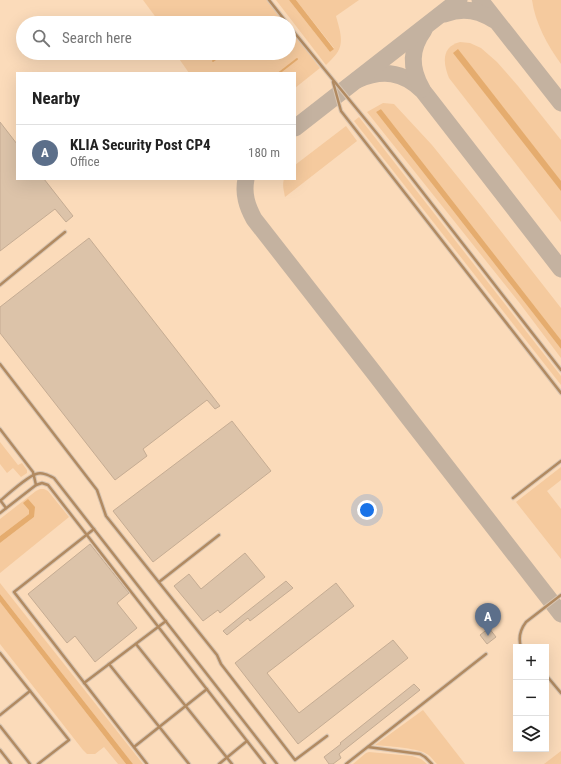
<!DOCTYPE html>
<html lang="en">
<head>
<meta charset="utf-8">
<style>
	:root { --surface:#fff; --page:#f6f6f6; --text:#222; --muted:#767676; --line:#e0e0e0; --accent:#0f766e }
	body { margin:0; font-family:"Roboto Condensed",sans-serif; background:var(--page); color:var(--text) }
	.controls { position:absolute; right:12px; bottom:12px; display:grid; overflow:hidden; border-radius:0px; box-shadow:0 4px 16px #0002 }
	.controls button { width:36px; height:36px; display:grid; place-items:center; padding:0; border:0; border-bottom:1px solid var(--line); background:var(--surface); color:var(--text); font:20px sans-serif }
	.you { position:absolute; left:367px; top:510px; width:14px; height:14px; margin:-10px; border:3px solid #fff; border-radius:50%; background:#1a73e8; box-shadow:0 0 0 6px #1a73e833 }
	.badge { display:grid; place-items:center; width:26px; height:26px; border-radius:50%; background:var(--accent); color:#fff; font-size:13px; font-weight:700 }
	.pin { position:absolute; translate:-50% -33px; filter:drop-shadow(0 1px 2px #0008) }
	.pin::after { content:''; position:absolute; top:21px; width:14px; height:12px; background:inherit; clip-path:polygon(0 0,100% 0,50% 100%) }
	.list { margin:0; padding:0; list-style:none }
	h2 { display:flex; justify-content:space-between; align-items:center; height:52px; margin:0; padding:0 16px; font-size:17px }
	h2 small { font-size:13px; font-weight:400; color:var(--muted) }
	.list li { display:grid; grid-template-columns:26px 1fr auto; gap:12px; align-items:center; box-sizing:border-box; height:56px; padding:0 16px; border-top:1px solid var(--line) }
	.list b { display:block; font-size:15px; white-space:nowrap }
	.list p { margin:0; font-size:13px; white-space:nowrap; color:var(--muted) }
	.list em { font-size:13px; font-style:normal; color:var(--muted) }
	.icon { flex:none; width:22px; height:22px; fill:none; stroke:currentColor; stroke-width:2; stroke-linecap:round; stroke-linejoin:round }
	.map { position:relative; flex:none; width:561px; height:764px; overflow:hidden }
	.search { position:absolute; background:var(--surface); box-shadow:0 4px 16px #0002; left:16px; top:16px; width:280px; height:44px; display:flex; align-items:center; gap:10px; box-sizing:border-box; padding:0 14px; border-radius:22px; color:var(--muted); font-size:15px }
	.panel { position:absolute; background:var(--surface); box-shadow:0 4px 16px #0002; left:16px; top:72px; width:280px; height:108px; border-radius:0px }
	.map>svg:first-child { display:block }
</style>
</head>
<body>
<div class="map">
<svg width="561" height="764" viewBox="0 0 561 764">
	<rect width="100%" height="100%" fill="#fee9d4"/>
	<!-- built -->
	<path fill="#fbdbba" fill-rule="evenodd" d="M0,0H561V764H0ZM23,23H289V53H23ZM17,73H295V179H17ZM516,647H546V749H516Z"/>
	<!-- green -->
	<g fill="#f5ca9e">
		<path d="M143,0H267L285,23H160Z"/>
		<path d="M276,0H289L330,52L334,48L296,0H359L336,16C339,28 345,42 337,53C334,57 330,61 326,65Z"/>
		<path d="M532,0H561V64C548,46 535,23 532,0Z"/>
		<path d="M289,28L320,68L295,88V73H189L175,53H289Z"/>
		<path d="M460,42L470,43L481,48L497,62L518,86L561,140V222L449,78C443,63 441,47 460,42Z"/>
		<path d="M383,103L394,104L432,145L482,207L561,308V340L381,109L376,112L561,349V358L518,301L367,112Z"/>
		<path d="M359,117L561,376V385L354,121Z"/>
		<path d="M346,126L357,141L285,197C284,191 282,185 284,179H295V165Z"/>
		<path d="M0,442L18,465L22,463L27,470V473L21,477L13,468L7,473L0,464Z"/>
		<path d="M561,467V480L547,491L561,509V559L516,502Z"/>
		<path d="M40,489H44L48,491L69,517L0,573V543L34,517L29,510V514L0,536V519L36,491Z"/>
		<path d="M0,583L143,764H133L0,594Z"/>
		<path d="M0,602L126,764H118L104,747L95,754H87L83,750L0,644Z"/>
		<path d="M423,710L465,764H437C433,760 430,755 425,753C416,748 387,746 375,745Z"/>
		<path d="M561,751V764H544Z"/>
		<path d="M369,752L412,756L421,759L427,764H353L366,753Z"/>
	</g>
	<!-- water -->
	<g fill="#e5ac6e">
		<path d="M289,0H296L334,49L330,52Z"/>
		<path d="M458,49L561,181V191L453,53Z"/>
		<path d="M381,109L561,340V349L376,112Z"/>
		<path d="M28,499L35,507L34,517L0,543V536L29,514V510L23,503Z"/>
		<path d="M0,594L133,764H126L0,602Z"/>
	</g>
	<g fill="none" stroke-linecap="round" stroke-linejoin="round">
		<!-- stream -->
		<g stroke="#e5ac6e" stroke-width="2">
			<path d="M262,23L267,19"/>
			<path d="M213,61L224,53"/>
			<path d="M279,73L297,59"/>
		</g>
		<!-- taxiway -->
		<g stroke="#c4b2a0" stroke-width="17">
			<path d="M480,0L561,103"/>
			<path d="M445,14C462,7 479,10 494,20"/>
			<path d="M357,80C382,69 403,71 423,91L561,269"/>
			<path d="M422,89C410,68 410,49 424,30"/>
			<path d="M295,128L459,0"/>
			<path d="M246,179C243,194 247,206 254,219L375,374L408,417L561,614"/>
		</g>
	</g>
	<!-- building -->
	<g fill="#dcc3a9" stroke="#c5ac93">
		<path d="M0,122L17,144V179H44L73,216L66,222L55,209L0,251Z"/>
		<path d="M89,238L220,406L215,409L207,400L143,449L147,456L115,480L0,333V307Z"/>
		<path d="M232,421L271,471L153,562L113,511Z"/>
		<path d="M90,544L129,593L117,603L137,628L95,662L75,636L67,643L28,594Z"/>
		<path d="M245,553L265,577L220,613L218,610L203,621L174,586L189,574L201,589Z"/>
		<path d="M286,581L293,588L250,621L248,618L227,635L223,631L244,614Z"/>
		<path d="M336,583L354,606L267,673L299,713L393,640L408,658L298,744L235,663Z"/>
		<path d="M489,628L496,637L487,644L480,635Z"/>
		<path d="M414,684L420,690L339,754L341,758L333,764H329L324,757L341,744L340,743Z"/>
	</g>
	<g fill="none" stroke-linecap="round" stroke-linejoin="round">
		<defs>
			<g id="lane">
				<path d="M269,0L287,23"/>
				<path d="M289,26L379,136L561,370"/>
				<path d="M333,82L341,111L561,393"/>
				<path d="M0,285L65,232"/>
				<path d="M0,364L97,490L106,516L217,655L221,664L295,760L327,736"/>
				<path d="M0,429L33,472L36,485"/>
				<path d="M513,498L561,461"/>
				<path d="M0,500L6,508"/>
				<path d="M0,501C8,494 27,477 36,474C42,472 48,475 54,478L277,764"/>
				<path d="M0,513L36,485L42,483L48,485L265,764"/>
				<path d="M94,529L14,592L147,764"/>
				<path d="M159,582L219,535"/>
				<path d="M136,644L232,764"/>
				<path d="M521,647C518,638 520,630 526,622L561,595"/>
				<path d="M0,653L69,740L38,764"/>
				<path d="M109,664L189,764"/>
				<path d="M546,675L561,693"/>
				<path d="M84,683L166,621"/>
				<path d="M0,715L30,691"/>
				<path d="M0,726L30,764"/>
				<path d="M134,747L207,689"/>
				<path d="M368,747L420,754L425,757L432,764"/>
				<path d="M0,750L11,764"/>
				<path d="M219,764L247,741"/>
				<path d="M346,764L486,654"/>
			</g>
		</defs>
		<!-- lane casing -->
		<use href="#lane" stroke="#d8c5b2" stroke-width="4.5"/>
		<!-- lane -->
		<use href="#lane" stroke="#b18a61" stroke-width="2.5"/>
	</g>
</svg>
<div class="controls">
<button>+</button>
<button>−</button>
<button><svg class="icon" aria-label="layers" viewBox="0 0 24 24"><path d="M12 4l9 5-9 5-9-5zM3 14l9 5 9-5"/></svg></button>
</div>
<div class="you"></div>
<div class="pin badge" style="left:488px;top:636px;background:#5c6f8a">A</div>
<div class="search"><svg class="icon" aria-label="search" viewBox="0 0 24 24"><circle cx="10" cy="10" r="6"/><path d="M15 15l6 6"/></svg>Search here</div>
<section class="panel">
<h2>Nearby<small></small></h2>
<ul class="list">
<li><span class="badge" style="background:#5c6f8a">A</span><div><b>KLIA Security Post CP4</b><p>Office</p></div><em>180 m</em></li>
</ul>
</section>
</div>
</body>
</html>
